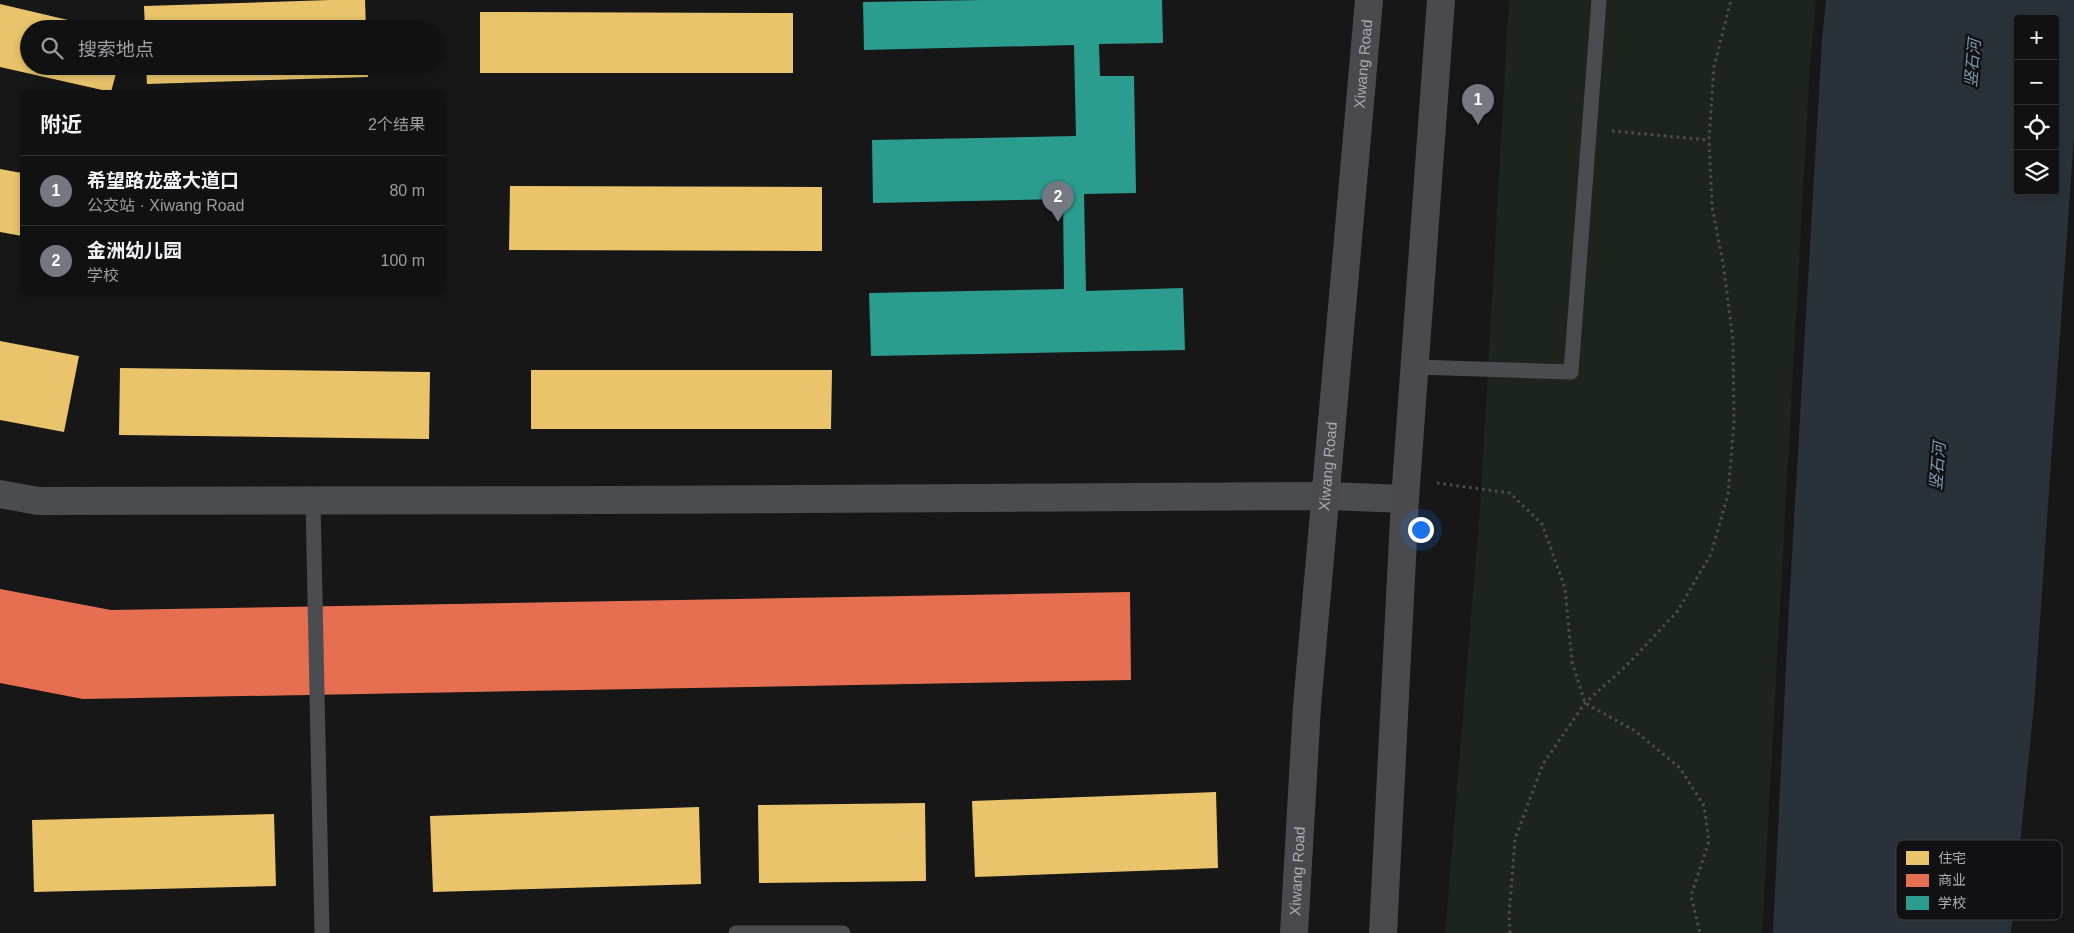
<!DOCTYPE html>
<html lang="zh">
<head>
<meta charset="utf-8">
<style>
	:root { --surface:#111; --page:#1e1f1f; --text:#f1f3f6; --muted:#9c9d9f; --line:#303131; --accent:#757880 }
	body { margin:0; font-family:Helvetica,"Noto Sans SC",sans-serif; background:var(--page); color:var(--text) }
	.controls { position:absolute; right:15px; top:15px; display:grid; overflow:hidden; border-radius:5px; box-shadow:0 2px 8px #0003 }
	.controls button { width:45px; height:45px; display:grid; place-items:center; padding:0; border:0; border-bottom:1px solid var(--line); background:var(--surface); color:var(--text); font:25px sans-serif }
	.you { position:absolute; left:1420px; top:529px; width:18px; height:18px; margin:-12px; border:4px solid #fff; border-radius:50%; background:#1a73e8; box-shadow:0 0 0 8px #1a73e833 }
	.badge { display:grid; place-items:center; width:32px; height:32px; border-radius:50%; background:var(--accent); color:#fff; font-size:16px; font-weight:700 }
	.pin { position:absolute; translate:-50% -41px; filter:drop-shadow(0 1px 2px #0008) }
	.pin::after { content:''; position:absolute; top:26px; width:18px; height:15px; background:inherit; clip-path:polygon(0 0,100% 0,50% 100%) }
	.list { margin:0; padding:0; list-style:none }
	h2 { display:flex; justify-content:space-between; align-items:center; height:65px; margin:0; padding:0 20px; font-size:21px }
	h2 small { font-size:16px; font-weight:400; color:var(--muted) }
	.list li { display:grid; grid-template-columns:32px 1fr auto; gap:15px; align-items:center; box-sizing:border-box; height:70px; padding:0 20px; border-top:1px solid var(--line) }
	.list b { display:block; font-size:19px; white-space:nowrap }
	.list p { margin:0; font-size:16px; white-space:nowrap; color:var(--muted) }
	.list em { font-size:16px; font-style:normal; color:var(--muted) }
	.icon { flex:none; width:28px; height:28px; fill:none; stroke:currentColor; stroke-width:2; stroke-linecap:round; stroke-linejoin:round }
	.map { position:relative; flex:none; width:2074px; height:933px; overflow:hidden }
	.search { position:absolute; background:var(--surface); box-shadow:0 2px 8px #0003; left:20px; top:20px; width:425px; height:55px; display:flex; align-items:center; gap:12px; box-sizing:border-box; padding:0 18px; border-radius:28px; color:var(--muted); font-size:19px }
	.panel { position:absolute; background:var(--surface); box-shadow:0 2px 8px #0003; left:20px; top:90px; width:425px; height:205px; border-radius:5px }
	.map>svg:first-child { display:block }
</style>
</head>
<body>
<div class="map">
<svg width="2074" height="933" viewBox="0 0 2074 933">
	<rect width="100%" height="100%" fill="#171717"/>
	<!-- green -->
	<path fill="#1d241e" d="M1509,0H1816L1810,65L1762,933H1445L1480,509Z"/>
	<!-- water -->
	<path fill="#2a3239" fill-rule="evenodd" d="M1826,0H2074V135L2034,705L2011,933H1773L1788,625L1822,40ZM2018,19H2055V191H2018Z"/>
	<!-- homes -->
	<g fill="#e9c46a">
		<path d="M330,0H365L366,29H145L144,6Z"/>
		<path d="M0,4L102,28L29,29V66H118L111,92L0,67Z"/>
		<path d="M480,12L793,13V73H480Z"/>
		<path d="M146,66H367L368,77L147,84Z"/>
		<path d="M0,169L22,173V236L0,232Z"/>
		<path d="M510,186L822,187V251L509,250Z"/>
		<path d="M0,341L79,356L64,432L0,420Z"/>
		<path d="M120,368L430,372L429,439L119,435Z"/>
		<path d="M531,370H832L831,429H531Z"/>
		<path d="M1216,792L1218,868L975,877L972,801Z"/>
		<path d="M925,803L926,881L759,883L758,805Z"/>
		<path d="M699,807L701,884L433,892L430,816Z"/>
		<path d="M274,814L276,886L34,892L32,820Z"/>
	</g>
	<!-- shops -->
	<path fill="#e76f51" d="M0,589L111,610L1130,592L1131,680L83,699L0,683Z"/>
	<!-- schools -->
	<path fill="#2a9d8f" d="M982,0H1162L1163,43L1099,44L1100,76H1134L1136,193L1084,194L1086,291L1183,288L1185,350L871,356L869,293L1064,289L1063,199L873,203L872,140L1076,136L1074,45L864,50L863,2Z"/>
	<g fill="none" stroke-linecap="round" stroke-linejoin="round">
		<!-- path -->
		<g stroke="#4d4e52" stroke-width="3" stroke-dasharray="2.5 4" stroke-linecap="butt">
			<path d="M1612,131L1709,140"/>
			<path d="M1437,483L1510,493L1542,524L1565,588L1572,662L1585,703L1635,731L1680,768L1704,806L1709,841L1691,896L1700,933"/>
			<path d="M1510,933L1509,916L1515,839L1543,764L1585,703L1625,667L1677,612L1711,554L1728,494L1734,424L1733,340L1723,263L1712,206L1709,140L1714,67L1731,0"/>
		</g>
		<!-- lane -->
		<g stroke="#4b4c50" stroke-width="15">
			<path d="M1415,367L1571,372L1599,0"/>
			<path d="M313,500L322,933"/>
			<path d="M736,933H843"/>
		</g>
		<!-- street -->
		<path stroke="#4b4c50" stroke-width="28" d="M0,494L38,501L609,500L1326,496L1405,499"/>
		<!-- secondary -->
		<g stroke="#4a4a4e" stroke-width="28">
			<path id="s1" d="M1294,933L1307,706L1369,0"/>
			<path d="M1383,933L1405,499L1441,0"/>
		</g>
	</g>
	<g text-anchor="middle" stroke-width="5" stroke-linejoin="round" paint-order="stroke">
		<!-- street labels -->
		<g font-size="15" fill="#a8adb8" stroke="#111113">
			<text dy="5" stroke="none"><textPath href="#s1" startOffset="872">Xiwang Road</textPath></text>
			<text dy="5" stroke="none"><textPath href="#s1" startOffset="468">Xiwang Road</textPath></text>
			<text dy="5" stroke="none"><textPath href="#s1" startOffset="62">Xiwang Road</textPath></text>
		</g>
		<!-- water labels -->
		<g font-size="16" font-style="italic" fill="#7f9bb3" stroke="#111113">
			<text transform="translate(1972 63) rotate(-85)" y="6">竖石河</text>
			<text transform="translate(1937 466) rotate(-85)" y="6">竖石河</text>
		</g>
	</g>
	<!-- legend -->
	<rect x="1896" y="840" width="166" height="80" rx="8" fill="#111113" stroke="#3e4045" stroke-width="1"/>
	<rect x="1906" y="851" width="23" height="14" fill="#e9c46a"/>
	<rect x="1906" y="874" width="23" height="13" fill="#e76f51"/>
	<rect x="1906" y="896" width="23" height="14" fill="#2a9d8f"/>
	<g font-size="14" fill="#a8adb8">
		<text x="1938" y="863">住宅</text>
		<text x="1938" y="885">商业</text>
		<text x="1938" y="908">学校</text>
	</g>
</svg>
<div class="controls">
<button>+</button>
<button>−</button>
<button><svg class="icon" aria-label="locate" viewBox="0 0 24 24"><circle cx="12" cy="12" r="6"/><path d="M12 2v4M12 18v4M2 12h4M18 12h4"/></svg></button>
<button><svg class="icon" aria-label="layers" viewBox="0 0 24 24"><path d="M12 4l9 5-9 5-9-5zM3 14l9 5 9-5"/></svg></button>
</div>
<div class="you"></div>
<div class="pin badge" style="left:1478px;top:125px">1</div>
<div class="pin badge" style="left:1058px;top:222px">2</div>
<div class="search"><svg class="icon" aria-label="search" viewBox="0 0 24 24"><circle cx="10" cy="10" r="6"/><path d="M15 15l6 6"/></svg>搜索地点</div>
<section class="panel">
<h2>附近<small>2个结果</small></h2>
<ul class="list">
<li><span class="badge">1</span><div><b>希望路龙盛大道口</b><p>公交站 · Xiwang Road</p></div><em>80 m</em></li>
<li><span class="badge">2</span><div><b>金洲幼儿园</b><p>学校</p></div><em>100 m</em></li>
</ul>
</section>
</div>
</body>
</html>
